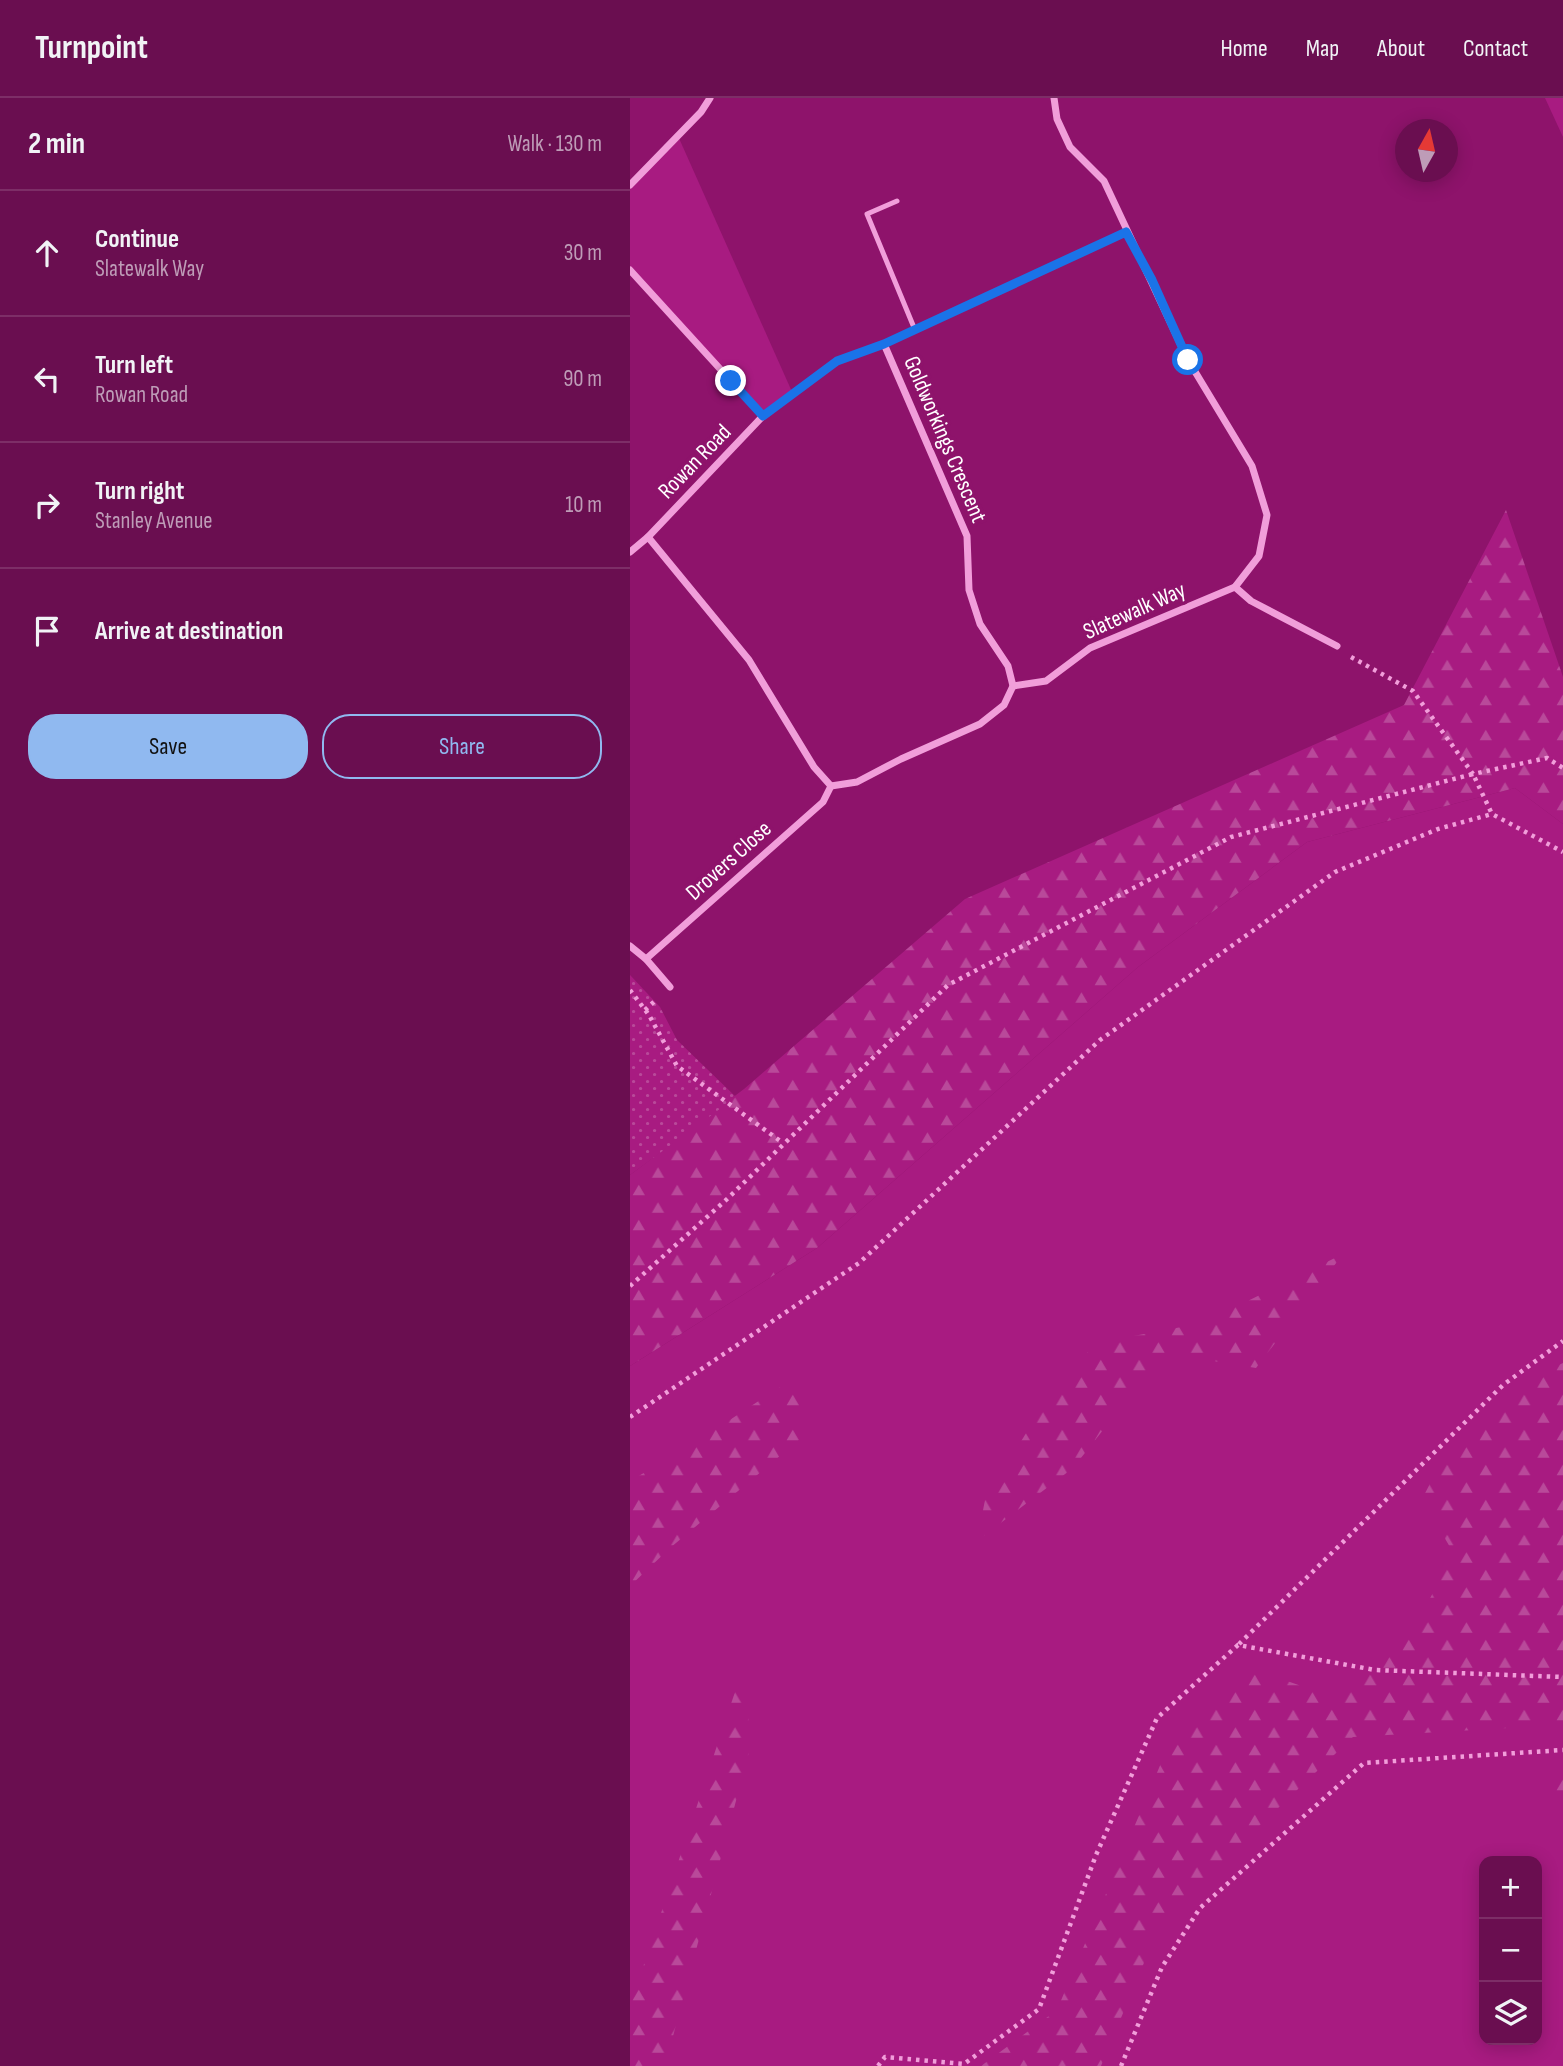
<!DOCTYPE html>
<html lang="en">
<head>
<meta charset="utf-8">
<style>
	:root { --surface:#6a0e50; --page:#721c5a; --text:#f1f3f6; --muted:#be9cb7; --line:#7d2e67; --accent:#90b9f0 }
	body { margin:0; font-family:"Sofia Sans Condensed",sans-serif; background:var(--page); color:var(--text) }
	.controls { position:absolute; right:21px; bottom:21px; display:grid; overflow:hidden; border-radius:14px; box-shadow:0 4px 18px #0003 }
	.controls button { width:63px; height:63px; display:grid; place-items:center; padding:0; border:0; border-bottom:2px solid var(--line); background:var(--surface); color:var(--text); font:35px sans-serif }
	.compass { position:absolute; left:765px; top:21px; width:63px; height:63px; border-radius:50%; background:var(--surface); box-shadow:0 4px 18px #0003; rotate:8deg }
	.stop { position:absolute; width:21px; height:21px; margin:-16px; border:5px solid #1a73e8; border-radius:50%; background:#fff }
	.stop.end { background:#1a73e8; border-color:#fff; box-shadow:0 2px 7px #0008 }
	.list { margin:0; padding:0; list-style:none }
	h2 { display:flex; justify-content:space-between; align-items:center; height:91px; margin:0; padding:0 28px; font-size:30px }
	h2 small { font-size:23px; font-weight:400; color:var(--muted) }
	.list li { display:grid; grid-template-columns:46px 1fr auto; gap:21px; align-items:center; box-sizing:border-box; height:126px; padding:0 28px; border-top:2px solid var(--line) }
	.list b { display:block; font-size:26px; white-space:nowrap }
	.list p { margin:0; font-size:23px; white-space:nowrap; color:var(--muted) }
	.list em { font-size:23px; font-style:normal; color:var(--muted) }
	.actions { display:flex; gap:14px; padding:21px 28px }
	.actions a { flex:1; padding:16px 0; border:2px solid var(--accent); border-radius:28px; text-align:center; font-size:24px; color:var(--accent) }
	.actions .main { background:var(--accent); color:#111 }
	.icon { flex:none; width:38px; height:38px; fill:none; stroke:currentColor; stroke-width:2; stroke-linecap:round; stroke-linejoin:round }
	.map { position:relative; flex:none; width:933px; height:1968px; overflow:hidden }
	header { display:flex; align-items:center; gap:42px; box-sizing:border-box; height:98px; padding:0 35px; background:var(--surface); border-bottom:2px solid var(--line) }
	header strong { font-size:33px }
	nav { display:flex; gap:38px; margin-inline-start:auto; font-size:24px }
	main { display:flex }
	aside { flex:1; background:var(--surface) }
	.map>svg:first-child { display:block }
</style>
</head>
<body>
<header>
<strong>Turnpoint</strong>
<nav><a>Home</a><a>Map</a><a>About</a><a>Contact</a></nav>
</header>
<main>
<aside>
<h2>2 min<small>Walk · 130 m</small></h2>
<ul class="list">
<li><svg class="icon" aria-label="ahead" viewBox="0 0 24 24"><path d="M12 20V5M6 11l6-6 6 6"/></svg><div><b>Continue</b><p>Slatewalk Way</p></div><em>30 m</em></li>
<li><svg class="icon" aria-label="left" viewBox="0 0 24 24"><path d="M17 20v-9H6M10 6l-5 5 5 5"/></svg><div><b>Turn left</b><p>Rowan Road</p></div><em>90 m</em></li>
<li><svg class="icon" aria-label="right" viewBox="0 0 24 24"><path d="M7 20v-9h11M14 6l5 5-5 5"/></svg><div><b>Turn right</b><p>Stanley Avenue</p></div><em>10 m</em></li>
<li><svg class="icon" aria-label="arrive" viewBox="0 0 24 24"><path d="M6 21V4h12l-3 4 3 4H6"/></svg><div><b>Arrive at destination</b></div></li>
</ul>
<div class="actions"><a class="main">Save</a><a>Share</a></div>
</aside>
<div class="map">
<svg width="933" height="1968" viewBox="0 0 933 1968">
	<defs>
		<pattern id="forest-firs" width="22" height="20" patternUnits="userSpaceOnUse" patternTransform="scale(1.75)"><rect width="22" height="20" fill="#a81b81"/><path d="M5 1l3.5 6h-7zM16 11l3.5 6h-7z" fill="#b9499a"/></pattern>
		<pattern id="park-dots" width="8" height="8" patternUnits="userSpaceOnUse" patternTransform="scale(1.75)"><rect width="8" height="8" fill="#a81b81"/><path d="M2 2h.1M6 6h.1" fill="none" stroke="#b9499a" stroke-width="1.8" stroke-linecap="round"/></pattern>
	</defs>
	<rect width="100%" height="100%" fill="#8e136b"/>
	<!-- grass -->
	<g fill="#a81b81" fill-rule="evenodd">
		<path d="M915,0H933V39Z"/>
		<path d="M48,38L163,296L133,318L0,175V87Z"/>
		<path d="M885,690L933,726V1968H0V1268L187,1150L508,869L677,744ZM854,1763H907V1942H854Z"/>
	</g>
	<!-- forest -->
	<g fill="url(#forest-firs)">
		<path d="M876,412L933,579V726L885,690L677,744L508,869L187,1150L0,1268V1077L114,991L335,801L774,607Z"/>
		<path d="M713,1156L626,1270L534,1255L443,1370L347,1443L355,1402L422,1293L466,1245L573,1225Z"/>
		<path d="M933,1265V1627L723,1639L533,1819L471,1968H351L427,1912L545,1632L617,1569L697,1597L778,1541L824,1456L792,1401L814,1359L894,1283Z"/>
		<path d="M164,1280L176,1336L40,1450L0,1488V1383L60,1348Z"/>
		<path d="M111,1576L122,1643L35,1968H0V1908Z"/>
		<path d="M933,1664V1716L922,1704L927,1665Z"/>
	</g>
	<!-- park -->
	<path fill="url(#park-dots)" d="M0,877L30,909L47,942L106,999L0,1077Z"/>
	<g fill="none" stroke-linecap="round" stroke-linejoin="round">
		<!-- path -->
		<g stroke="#f19eda" stroke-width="4.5" stroke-dasharray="3.5 5" stroke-linecap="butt">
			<path d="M721,559L783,593L843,676L917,660L933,670"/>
			<path d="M0,892L19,917L47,968L153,1045"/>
			<path d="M15,912L27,901"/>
			<path d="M0,1188L96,1102L318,887L601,739L843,676L862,716L933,754"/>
			<path d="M0,1319L229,1165L470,942L705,774L808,731L862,716"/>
			<path d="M609,1546L873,1287L933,1243"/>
			<path d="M248,1968L255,1959L334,1966L409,1911L466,1757L527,1620L608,1547L745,1572L933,1579"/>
			<path d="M491,1968L532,1869L570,1810L734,1665L933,1652"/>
		</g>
		<!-- service -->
		<path stroke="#f19eda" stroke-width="5" d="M267,103L237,116L285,232"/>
		<!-- minor -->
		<g stroke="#f19eda" stroke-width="7">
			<path d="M0,87L71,14L80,0"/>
			<path d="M0,172L133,318"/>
			<path d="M18,439L119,562L184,669L201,688"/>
			<path d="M0,454L18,439L133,318L207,263L254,246L496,134"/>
			<path d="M605,489L621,503L707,548"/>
			<path d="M383,588L416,583L460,550L605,489L629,458L637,417L622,368L558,262L474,83L440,49L427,21L424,0"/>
			<path d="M201,688L227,684L271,661L350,626L374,607L383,588L378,568L350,526L339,492L337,438L254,246"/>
			<path d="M0,848L16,861L40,889"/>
			<path d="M16,861L193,704L201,688"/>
		</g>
	</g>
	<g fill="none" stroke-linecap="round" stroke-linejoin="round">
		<!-- route -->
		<path stroke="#1a73e8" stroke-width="9" d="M101,283L133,318L207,263L254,246L496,134L522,182L558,262"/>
	</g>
	<g text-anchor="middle" stroke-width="7" stroke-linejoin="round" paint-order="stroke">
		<!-- street labels -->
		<g font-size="23" fill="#fff" stroke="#8e136b">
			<text transform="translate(316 341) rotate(67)" y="8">Goldworkings Crescent</text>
			<text transform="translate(64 363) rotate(-46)" y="8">Rowan Road</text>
			<text transform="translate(504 512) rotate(-24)" y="8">Slatewalk Way</text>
			<text transform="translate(98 762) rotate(-42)" y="8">Drovers Close</text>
		</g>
	</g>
</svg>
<div class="controls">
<button>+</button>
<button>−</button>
<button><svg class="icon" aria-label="layers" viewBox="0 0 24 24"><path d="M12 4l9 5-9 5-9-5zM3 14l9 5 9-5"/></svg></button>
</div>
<svg class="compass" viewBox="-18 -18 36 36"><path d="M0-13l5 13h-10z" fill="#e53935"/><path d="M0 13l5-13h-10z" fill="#be9cb7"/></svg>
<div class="stop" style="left:558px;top:262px"></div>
<div class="stop end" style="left:101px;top:283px"></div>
</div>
</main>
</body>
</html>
